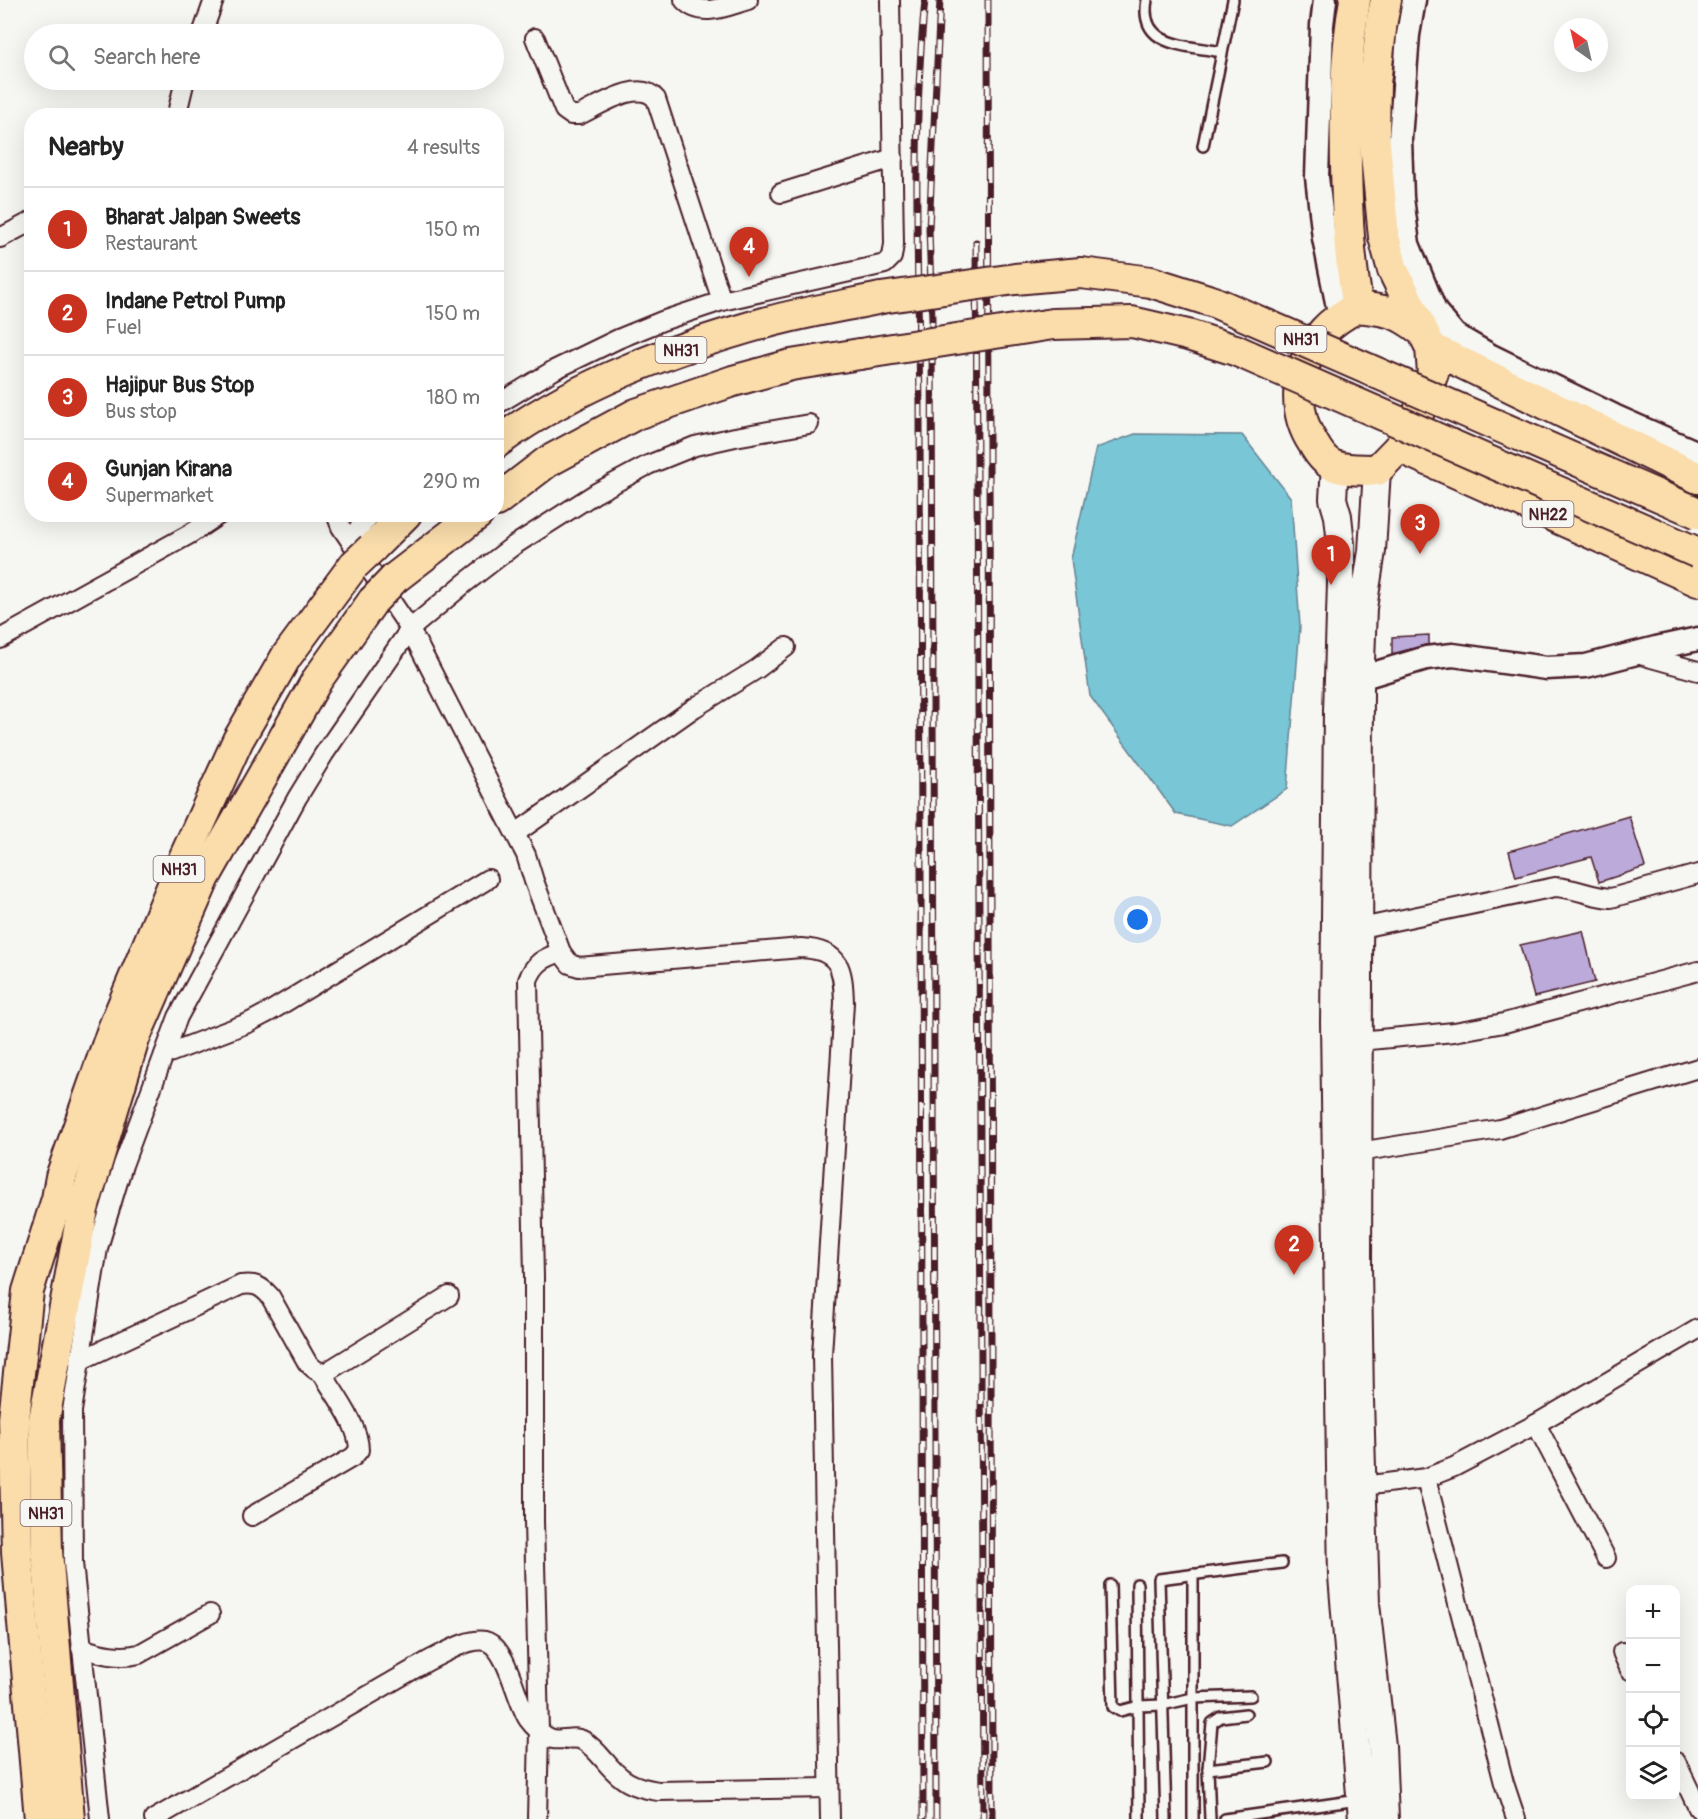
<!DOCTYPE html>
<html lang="en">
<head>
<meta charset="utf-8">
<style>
	:root { --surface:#fff; --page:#f2f2f2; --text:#222; --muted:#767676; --line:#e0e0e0; --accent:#c8321e }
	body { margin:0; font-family:Pangolin,sans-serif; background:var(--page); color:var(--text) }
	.controls { position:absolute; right:18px; bottom:18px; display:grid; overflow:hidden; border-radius:12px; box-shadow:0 6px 24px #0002 }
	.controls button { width:54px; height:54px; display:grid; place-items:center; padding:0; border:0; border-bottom:2px solid var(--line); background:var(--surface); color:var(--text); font:30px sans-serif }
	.compass { position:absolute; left:1554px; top:18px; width:54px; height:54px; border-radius:50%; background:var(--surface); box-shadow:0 6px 24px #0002; rotate:326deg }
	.you { position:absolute; left:1138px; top:920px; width:21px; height:21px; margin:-15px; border:4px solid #fff; border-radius:50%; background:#1a73e8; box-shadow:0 0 0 9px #1a73e833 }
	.badge { display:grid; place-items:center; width:39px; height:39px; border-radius:50%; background:var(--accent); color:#fff; font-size:20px; font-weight:700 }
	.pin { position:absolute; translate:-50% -50px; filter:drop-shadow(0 2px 3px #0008) }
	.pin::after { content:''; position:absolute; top:32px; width:21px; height:18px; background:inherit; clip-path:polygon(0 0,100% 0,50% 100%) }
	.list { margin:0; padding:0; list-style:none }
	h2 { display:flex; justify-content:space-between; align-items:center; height:78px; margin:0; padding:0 24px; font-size:26px }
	h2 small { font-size:20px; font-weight:400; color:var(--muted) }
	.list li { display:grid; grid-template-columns:39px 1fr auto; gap:18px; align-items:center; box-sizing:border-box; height:84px; padding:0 24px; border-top:2px solid var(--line) }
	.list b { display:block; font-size:22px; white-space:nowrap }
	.list p { margin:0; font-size:20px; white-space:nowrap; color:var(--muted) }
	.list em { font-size:20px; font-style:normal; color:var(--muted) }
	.icon { flex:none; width:33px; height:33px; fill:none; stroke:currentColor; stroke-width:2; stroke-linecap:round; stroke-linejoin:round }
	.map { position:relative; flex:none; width:1698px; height:1819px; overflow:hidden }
	.search { position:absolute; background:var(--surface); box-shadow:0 6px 24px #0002; left:24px; top:24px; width:480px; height:66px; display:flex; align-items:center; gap:15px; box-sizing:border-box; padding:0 21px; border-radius:33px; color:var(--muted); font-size:22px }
	.panel { position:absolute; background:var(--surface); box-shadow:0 6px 24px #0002; left:24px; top:108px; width:480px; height:414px; border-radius:24px }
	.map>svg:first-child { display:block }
</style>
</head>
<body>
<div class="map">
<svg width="1698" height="1819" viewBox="0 0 1698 1819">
	<rect width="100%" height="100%" fill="#f6f6f2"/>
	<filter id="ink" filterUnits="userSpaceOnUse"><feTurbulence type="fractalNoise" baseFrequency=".0167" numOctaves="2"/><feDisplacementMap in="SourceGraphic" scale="12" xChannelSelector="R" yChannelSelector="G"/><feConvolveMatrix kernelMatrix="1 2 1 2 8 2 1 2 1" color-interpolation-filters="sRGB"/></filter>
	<g filter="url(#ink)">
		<!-- water -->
		<path fill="#78c6d6" stroke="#668392" stroke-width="1.5" d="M1135,434L1242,435L1291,498L1300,626L1287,789L1232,826L1176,814L1090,696L1071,559L1096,448Z"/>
		<!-- building -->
		<g fill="#bcaada" stroke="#4a1f2b" stroke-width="1.5">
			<path d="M1429,635V644L1392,654V637Z"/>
			<path d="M1629,816L1645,867L1599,882L1591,857L1516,877L1509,851Z"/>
			<path d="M1583,931L1595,982L1534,997L1520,945Z"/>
		</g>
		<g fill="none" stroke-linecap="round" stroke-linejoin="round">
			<defs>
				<g id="service">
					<path d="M1147,0C1138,48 1188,45 1222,52"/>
					<path d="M1203,146L1233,0"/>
					<path d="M1137,1584L1139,1819"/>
					<path d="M1110,1585L1113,1707L1120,1711L1139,1706L1162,1705L1193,1698L1251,1696"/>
					<path d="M1208,1769L1268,1762"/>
					<path d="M1166,1819L1159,1579L1282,1563"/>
					<path d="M1193,1819V1574"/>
					<path d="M1210,1819L1208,1769L1212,1723L1221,1717L1246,1714"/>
					<path d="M1225,1819L1358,1800"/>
				</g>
				<g id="minor">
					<path d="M684,0C701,19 727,6 748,0"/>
					<path d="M202,34L214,0"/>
					<path d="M535,38L564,110L571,115H579C599,106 639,78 656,99L722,301"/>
					<path d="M179,116L178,109L185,80"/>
					<path d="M781,193L893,158"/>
					<path d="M0,238L32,221"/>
					<path d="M496,405L554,370L618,339L662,321L722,301L885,264L892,257L894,244L890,0"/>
					<path d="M336,514L341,527L410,629L526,855L534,881L561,952L570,964L579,967L801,948C841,950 843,969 844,1003L822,1355L830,1819"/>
					<path d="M350,539L371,514"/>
					<path d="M0,639L190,534L220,514"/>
					<path d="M1637,654L1698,671"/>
					<path d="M516,833L694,708L757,669L786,647"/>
					<path d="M1361,928L1555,887C1576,888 1591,897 1611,898L1698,874"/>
					<path d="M1359,1041L1454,1032L1504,1023L1698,971"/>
					<path d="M164,1055L248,1023L269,1012L488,879"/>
					<path d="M1359,1152L1500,1129L1698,1068"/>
					<path d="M79,1361L241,1285C255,1283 261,1286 270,1296L307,1362C314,1369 318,1374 328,1371L449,1296"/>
					<path d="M1536,1424L1606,1558"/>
					<path d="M1426,1478L1504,1783L1516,1819"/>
					<path d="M1363,1486L1426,1478L1454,1467L1536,1424L1698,1329"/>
					<path d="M252,1516L353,1457L359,1450C359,1425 335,1395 322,1373"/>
					<path d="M81,1648C101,1654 119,1659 139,1654L210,1614"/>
					<path d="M1622,1652L1630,1670"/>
					<path d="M1676,1762L1698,1808"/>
					<path d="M100,1819L73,1563L72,1411L98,1248L123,1165L178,1017L297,798L324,754L410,629L465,583L513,546L596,493L648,465L695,446L735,437L809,424"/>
					<path d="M154,1819L428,1661C443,1654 472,1635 488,1642C508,1651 516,1700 528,1719C533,1726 544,1737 553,1739C563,1741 574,1735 584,1741C592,1746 598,1753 604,1760C621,1781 632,1787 658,1791L829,1788"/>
					<path d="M537,1819L539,1731L534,1521V1277L528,980C535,962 544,958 561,952"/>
				</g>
				<g id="tertiary">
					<path d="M1325,0L1322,25L1317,177L1324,238L1340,317"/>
					<path d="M1414,0L1408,35L1400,139L1402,198L1408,244L1435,311L1455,335L1491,356L1614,416L1698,453"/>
					<path d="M1360,678L1426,658L1453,655L1546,668L1586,666L1656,648L1698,639"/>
				</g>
				<g id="secondary">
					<path d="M1335,466L1333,499L1338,516L1341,544V583L1337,711L1334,1023L1340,1467L1342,1576L1362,1819"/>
					<path d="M1377,470L1372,551L1363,608L1360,688L1358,1267L1360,1400L1366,1604L1382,1746L1385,1819"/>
				</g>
				<g id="trunk">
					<path d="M1355,0C1345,55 1345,109 1346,165C1347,213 1349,260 1358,307"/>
					<path d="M1386,0L1382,20L1375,84L1374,134L1384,237L1393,270L1431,348L1433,373L1410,436L1377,470C1364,469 1347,471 1335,466C1325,463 1318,452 1313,443C1290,408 1297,362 1324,331C1333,321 1346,313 1358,307C1389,311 1396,311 1421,330"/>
					<path d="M1053,324L1132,322L1188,335L1235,350"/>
					<path d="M1431,348L1698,478"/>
					<path d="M496,443C576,384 674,348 768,322C805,312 843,306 881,298"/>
					<path d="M1399,447L1698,581"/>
					<path d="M496,501L547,462L636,414L733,381L791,365L860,354"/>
					<path d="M372,548L406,514"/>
					<path d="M395,578L478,514"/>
					<path d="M40,1819L17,1553L14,1419L28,1291L57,1199L61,1177L113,1029L182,863L238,740L286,657L354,565"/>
					<path d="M69,1819L47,1551L44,1420L83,1209L134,1039L205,877L317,680L373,601"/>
				</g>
			</defs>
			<!-- service casing -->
			<use href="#service" stroke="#4a1f2b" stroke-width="14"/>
			<!-- minor casing -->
			<use href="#minor" stroke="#4a1f2b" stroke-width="22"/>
			<!-- tertiary casing -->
			<use href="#tertiary" stroke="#4a1f2b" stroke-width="27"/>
			<!-- secondary casing -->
			<use href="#secondary" stroke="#4a1f2b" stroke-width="30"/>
			<!-- trunk casing -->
			<use href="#trunk" stroke="#4a1f2b" stroke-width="34"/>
			<!-- service -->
			<use href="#service" stroke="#f6f6f2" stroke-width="9"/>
			<!-- minor -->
			<use href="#minor" stroke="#f6f6f2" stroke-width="18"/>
			<!-- tertiary -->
			<use href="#tertiary" stroke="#f6f6f2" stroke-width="22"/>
			<!-- secondary -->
			<use href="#secondary" stroke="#f6f6f2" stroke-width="26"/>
			<!-- trunk -->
			<use href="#trunk" stroke="#faddab" stroke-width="30"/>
			<defs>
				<g id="rail">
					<path d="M988,0L992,1819"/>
					<path d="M976,242L983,1819"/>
					<path d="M923,1819L920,404C918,271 912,132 925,0"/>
					<path d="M936,1819L932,319L929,229L940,0"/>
				</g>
			</defs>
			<!-- rail casing -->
			<use href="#rail" stroke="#4a1f2b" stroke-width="7"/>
			<!-- rail -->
			<use href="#rail" stroke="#f6f6f2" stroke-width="4.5" stroke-dasharray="14" stroke-linecap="butt"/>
			<defs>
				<g id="trunk-bridge">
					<path d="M881,298L1015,279L1081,273L1151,282L1214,302L1698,513"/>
					<path d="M1235,350L1698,553"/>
					<path d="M860,354L1053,324"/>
					<path d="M354,565L372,548"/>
					<path d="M373,601L395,578"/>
				</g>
			</defs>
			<!-- trunk-bridge casing -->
			<use href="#trunk-bridge" stroke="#4a1f2b" stroke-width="34" stroke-linecap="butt"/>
			<!-- trunk-bridge -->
			<use href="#trunk-bridge" stroke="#faddab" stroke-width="30"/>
		</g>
	</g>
	<g text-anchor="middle" stroke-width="6" stroke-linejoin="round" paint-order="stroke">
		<!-- shield labels -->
		<g fill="#f6f6f2" stroke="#7e6067" stroke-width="1.5">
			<rect x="1275.5" y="326" width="51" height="26" rx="4.5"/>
			<rect x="655.5" y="337" width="51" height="26" rx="4.5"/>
			<rect x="1522.5" y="501" width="51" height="26" rx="4.5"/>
			<rect x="153.5" y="856" width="51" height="26" rx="4.5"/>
			<rect x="20.5" y="1500" width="51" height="26" rx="4.5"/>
		</g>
		<g font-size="16" font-weight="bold" fill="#4a1f2b">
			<text x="1301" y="345">NH31</text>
			<text x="681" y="356">NH31</text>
			<text x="1548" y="520">NH22</text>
			<text x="179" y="875">NH31</text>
			<text x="46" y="1519">NH31</text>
		</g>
	</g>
</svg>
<div class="controls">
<button>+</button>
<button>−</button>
<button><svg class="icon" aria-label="locate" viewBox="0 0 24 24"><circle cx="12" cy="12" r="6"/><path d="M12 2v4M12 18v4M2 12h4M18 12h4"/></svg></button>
<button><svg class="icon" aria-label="layers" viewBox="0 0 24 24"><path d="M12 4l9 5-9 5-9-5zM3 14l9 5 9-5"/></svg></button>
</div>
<svg class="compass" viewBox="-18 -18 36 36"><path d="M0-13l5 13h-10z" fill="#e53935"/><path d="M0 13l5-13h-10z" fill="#767676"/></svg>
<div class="you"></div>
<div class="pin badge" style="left:1331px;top:585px">1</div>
<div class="pin badge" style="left:1294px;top:1275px">2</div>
<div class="pin badge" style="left:1420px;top:554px">3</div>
<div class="pin badge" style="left:749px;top:277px">4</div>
<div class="search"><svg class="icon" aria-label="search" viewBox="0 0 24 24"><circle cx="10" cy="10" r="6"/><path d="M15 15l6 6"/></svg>Search here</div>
<section class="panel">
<h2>Nearby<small>4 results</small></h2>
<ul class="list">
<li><span class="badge">1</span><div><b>Bharat Jalpan Sweets</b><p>Restaurant</p></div><em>150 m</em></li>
<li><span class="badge">2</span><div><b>Indane Petrol Pump</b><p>Fuel</p></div><em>150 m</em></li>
<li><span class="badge">3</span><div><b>Hajipur Bus Stop</b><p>Bus stop</p></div><em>180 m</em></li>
<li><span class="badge">4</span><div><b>Gunjan Kirana</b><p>Supermarket</p></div><em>290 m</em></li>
</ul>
</section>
</div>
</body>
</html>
